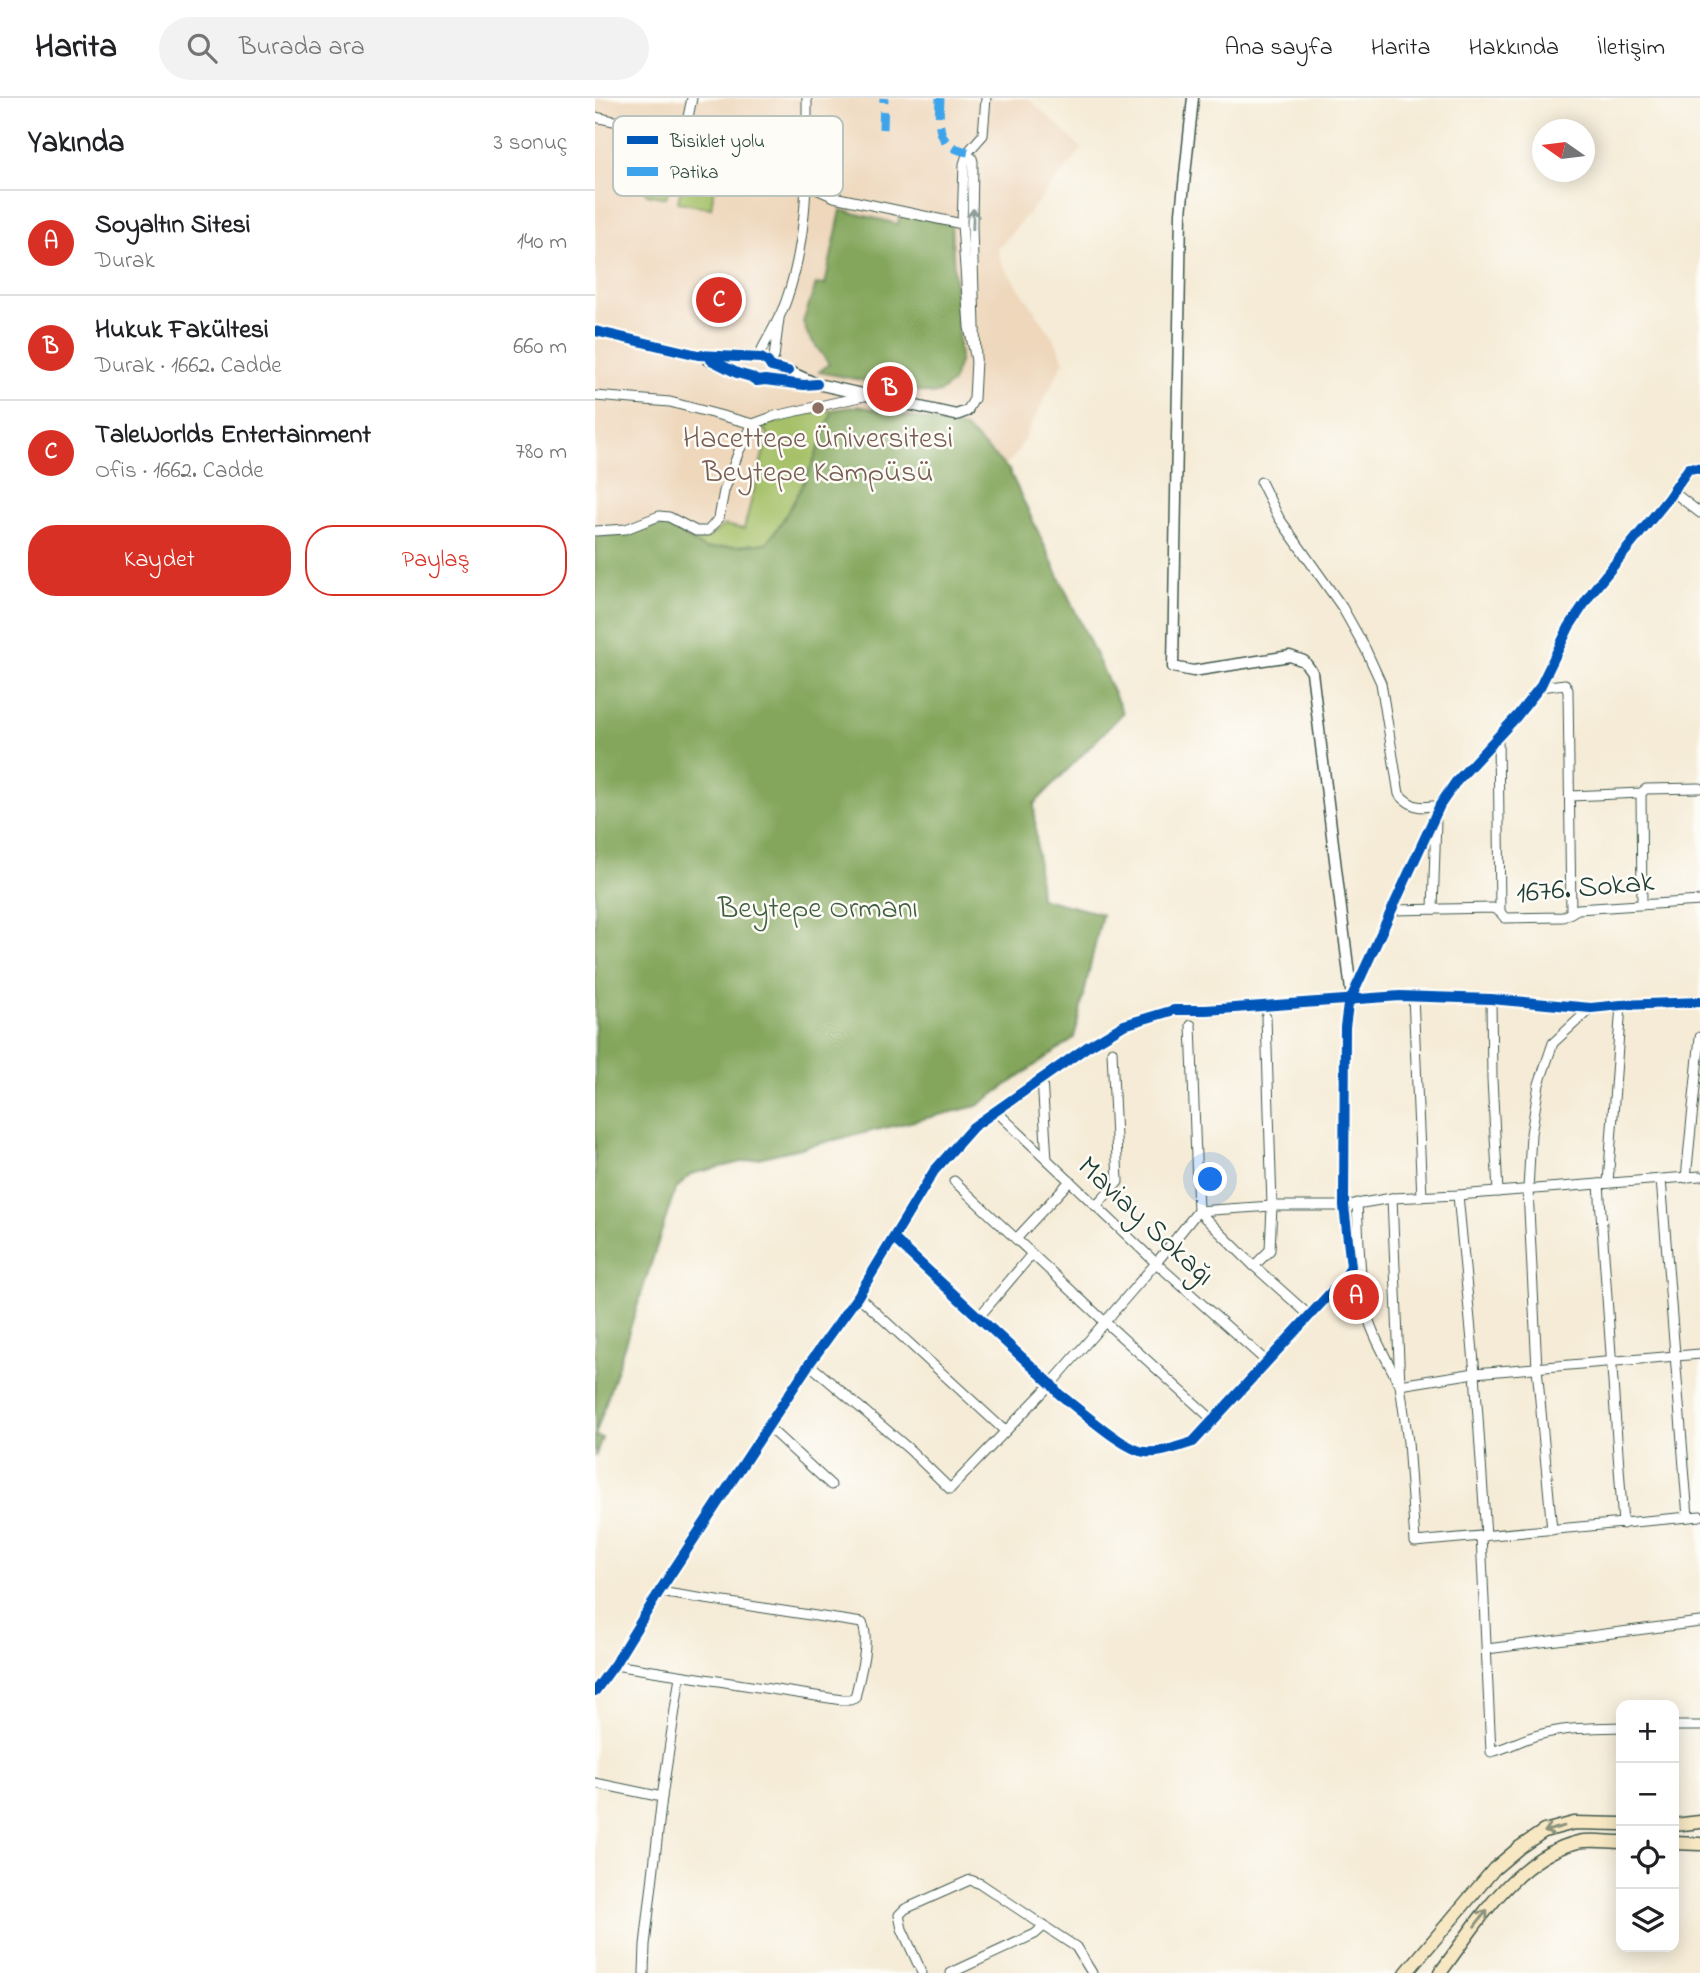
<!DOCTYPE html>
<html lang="tr">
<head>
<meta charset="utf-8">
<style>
	:root { --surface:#fff; --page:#f2f2f2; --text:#202124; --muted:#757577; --line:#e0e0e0; --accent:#d93025 }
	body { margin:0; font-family:"Indie Flower",sans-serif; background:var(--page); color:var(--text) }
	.controls { position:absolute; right:21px; bottom:21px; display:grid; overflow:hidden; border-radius:14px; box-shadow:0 4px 18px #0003 }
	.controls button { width:63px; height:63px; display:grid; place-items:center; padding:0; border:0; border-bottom:2px solid var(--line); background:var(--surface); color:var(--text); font:35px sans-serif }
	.compass { position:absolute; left:937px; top:21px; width:63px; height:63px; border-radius:50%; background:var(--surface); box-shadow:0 4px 18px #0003; rotate:284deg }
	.you { position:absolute; left:616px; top:1082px; width:24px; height:24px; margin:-18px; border:5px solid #fff; border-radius:50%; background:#1a73e8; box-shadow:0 0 0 10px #1a73e833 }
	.badge { display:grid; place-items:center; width:46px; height:46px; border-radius:50%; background:var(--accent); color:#fff; font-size:23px; font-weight:700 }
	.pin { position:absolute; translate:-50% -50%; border:4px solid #fff; box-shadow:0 2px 7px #0006 }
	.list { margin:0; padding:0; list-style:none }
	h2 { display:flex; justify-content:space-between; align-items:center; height:91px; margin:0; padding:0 28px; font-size:30px }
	h2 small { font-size:23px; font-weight:400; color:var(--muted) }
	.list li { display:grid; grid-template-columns:46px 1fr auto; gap:21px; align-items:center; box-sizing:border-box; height:105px; padding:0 28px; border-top:2px solid var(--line) }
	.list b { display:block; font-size:26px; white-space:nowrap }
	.list p { margin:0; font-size:23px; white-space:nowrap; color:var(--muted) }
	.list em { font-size:23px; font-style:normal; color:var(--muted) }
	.actions { display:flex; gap:14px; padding:21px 28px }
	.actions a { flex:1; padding:16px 0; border:2px solid var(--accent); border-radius:28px; text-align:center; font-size:24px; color:var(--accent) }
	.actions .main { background:var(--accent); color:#fff }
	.icon { flex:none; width:38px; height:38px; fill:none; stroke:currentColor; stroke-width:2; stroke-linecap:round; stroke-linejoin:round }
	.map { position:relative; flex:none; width:1105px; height:1875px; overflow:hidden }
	header { display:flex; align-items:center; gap:42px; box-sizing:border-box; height:98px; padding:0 35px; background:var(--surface); border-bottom:2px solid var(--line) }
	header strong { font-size:33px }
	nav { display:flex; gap:38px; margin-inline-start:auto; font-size:24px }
	.search { width:490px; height:63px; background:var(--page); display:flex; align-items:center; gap:18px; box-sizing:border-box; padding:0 24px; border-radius:38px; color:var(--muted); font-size:26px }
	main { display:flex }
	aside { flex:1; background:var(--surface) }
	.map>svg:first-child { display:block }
</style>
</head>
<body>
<header>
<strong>Harita</strong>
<div class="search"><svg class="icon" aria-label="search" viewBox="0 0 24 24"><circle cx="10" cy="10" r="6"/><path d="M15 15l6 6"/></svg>Burada ara</div>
<nav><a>Ana sayfa</a><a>Harita</a><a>Hakkında</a><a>İletişim</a></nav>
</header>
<main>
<aside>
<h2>Yakında<small>3 sonuç</small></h2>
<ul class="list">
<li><span class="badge">A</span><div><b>Soyaltın Sitesi</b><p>Durak</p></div><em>140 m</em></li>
<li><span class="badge">B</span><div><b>Hukuk Fakültesi</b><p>Durak · 1662. Cadde</p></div><em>660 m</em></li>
<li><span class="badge">C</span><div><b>TaleWorlds Entertainment</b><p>Ofis · 1662. Cadde</p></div><em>780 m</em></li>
</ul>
<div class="actions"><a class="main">Kaydet</a><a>Paylaş</a></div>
</aside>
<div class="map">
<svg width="1105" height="1875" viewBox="0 0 1105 1875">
	<rect width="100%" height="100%" fill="#fdfcf7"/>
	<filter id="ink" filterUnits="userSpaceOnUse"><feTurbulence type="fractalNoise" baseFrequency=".0143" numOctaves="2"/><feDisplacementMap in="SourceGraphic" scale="14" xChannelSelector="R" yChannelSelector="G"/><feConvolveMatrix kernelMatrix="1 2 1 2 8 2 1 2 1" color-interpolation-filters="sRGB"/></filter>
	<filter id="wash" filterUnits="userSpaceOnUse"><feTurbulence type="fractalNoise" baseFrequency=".00686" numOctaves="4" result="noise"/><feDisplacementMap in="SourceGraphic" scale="28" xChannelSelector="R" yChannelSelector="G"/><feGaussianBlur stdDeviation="1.57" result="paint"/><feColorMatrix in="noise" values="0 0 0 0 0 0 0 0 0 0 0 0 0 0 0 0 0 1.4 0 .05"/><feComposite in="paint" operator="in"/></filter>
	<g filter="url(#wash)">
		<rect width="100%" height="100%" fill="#f5ebd6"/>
		<!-- built -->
		<path fill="#eed7bb" d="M0,0H433L488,51L403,151L406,164L460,242L469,263L421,357L334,436L0,611Z"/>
		<!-- green -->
		<g fill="#a4c066" stroke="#627e4d" stroke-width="2">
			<path d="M55,71L77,77L71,100L52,96L49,92Z"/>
			<path d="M88,80L119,90L116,110L83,104Z"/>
			<path d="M238,312C221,361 203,403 172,445L110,451L94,441L114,439L129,427L149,431L173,336L170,332L166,331L171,324L203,316Z"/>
		</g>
		<!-- forest -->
		<g fill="#83a65b" stroke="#517248" stroke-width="2">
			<path d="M246,112L303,126L305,115L356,126L365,262L357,285L345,294L337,296L224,274L234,266L213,237L208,224L221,186L230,187Z"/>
			<path d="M263,308L370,330L414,372L528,615L439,706L445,800L507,816L479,940L382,1008L96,1076L80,1092L0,1338L7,1340L0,1359V439L71,427L110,451L172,445C203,404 221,360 238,312Z"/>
		</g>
	</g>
	<g filter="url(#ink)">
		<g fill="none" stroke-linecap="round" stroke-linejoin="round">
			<defs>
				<g id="minor">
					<path d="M0,19L89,38L213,69"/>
					<path d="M89,38L97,0"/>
					<path d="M212,87L239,99L367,126"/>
					<path d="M162,261C171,242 184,223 191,203C214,138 212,68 212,0"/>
					<path d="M381,262L374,229L367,126L369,66L373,54L388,37L391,0"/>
					<path d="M175,267L179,259L184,221"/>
					<path d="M0,298L75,304L158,326L164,333"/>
					<path d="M372,313L379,301L381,262L377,129L378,64L377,60L372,58"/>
					<path d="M666,384L684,420L747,509L770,550L786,585L804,696C818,711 826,710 845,707"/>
					<path d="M1077,393L1105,415"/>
					<path d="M0,433L31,431L64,418L74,419L101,433H113L124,420L129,393L144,353L158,326L180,318L269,298"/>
					<path d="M945,589L970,586L973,592L976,815"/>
					<path d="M903,638L905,814"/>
					<path d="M1046,695L1047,807"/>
					<path d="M975,698L1046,695L1051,691L1105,690"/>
					<path d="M838,811L841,722"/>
					<path d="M798,812L898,810L905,814L910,820L968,819L983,811L1105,803"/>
					<path d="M818,898L827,1099"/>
					<path d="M896,901L897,981L903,1094"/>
					<path d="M596,927L603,1113L659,1168L714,1217"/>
					<path d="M447,981L452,1062"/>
					<path d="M401,1013L561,1165L672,1264"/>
					<path d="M1091,1080L1105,939"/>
					<path d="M1066,1081L1093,1419"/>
					<path d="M359,1083L510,1224L618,1322"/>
					<path d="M1013,1085L1026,907"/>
					<path d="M1004,1086L1028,1426"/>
					<path d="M863,1097L880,1275L891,1438"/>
					<path d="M797,1100L805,1287L813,1344L820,1444L1105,1418"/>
					<path d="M762,1105C764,1139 764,1174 770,1208C775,1234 791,1259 802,1282"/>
					<path d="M501,1108L523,1084L517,953"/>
					<path d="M299,1141L456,1286L464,1296C482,1309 530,1353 550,1354C565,1356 584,1348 598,1344L751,1178L756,1168L749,1108L750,929L753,907L845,707L860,685L922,618L945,589L974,529L997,494L1072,402L1094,370L1105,371"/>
					<path d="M421,1141L475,1083"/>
					<path d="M659,1168L675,1152L677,1108L671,919"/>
					<path d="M263,1198L410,1333"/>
					<path d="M383,1220L437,1156"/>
					<path d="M214,1266L314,1351L355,1391L456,1286L561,1165L603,1113L677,1108H749L797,1100L863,1097L1105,1078"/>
					<path d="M805,1287L880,1275L1105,1256"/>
					<path d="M173,1329L236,1387"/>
					<path d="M957,1432L942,1270L933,1092L936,1036L944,986L958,945L996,910"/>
					<path d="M886,1438L896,1654C913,1650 927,1641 943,1637C971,1629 998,1630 1026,1629"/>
					<path d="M892,1551L1105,1524"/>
					<path d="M19,1567L247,1602H255L260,1600C264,1581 276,1541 267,1525L64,1494"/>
					<path d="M1079,1628H1105"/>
					<path d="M0,1685L67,1699"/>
					<path d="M49,1875L50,1847L67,1699L85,1578"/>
					<path d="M327,1875L307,1831L304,1817L310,1811L375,1782L386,1786L449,1828"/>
					<path d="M356,1875L440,1836L449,1828L481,1849L497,1875"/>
				</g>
				<g id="tertiary">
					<path d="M598,0L586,115L578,569L598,573L695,558L709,563L717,574L757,901"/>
					<path d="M0,233L103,257L166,260L173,264L176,269L193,273L222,286L361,317L372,313"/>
					<path d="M112,261L142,275L156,279L162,283L170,282L209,287L220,286"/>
					<path d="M0,1593L19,1567L64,1494L214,1266L263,1198L339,1073L378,1029L492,949L529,927L579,912H611L805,898L896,901L996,910L1026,907L1105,904"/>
				</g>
				<g id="secondary">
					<path d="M1079,1727L1105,1724"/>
					<path d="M1079,1745L1105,1746"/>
					<path d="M811,1875L899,1771L925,1749L949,1733L979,1725L1026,1726"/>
					<path d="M845,1875C881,1827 920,1759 983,1744C996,1741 1013,1744 1026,1744"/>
				</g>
			</defs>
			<!-- minor casing -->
			<use href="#minor" stroke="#3f574c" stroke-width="11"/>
			<!-- tertiary casing -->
			<use href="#tertiary" stroke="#3f574c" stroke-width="13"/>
			<!-- secondary casing -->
			<use href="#secondary" stroke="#3f574c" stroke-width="15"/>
			<!-- minor -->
			<use href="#minor" stroke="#fff" stroke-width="9"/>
			<!-- tertiary -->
			<use href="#tertiary" stroke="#fff" stroke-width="10"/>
			<!-- secondary -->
			<use href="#secondary" stroke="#f7e8c3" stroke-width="12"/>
			<!-- quiet -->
			<g stroke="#3da4eb" stroke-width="9" stroke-dasharray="18 9" stroke-linecap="butt">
				<path d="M345,0C344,27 340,48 373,54"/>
				<path d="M288,31L289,0"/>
			</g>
			<defs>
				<g id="cycleway">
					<path d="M0,233L103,257L166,260L173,264L176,269L193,273"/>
					<path d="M116,262L142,275L156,279L162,283L170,282L209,287L222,286"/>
					<path d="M299,1141L456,1286L464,1296C482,1309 530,1353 550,1354C565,1356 584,1348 598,1344L751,1178L756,1168L749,1108L750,929L753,907L845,707L860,685L922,618L945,589L974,529L997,494L1072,402L1094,370L1105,371"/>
					<path d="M0,1593L19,1567L64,1494L214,1266L263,1198L339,1073L378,1029L492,949L529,927L579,912H611L805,898L896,901L996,910L1026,907L1105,904"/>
				</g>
			</defs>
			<!-- cycleway casing -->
			<use href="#cycleway" stroke="#fdfcf7" stroke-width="15"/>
			<!-- cycleway -->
			<use href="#cycleway" stroke="#0057b8" stroke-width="10"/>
		</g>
		<!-- one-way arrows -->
		<defs><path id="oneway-shaft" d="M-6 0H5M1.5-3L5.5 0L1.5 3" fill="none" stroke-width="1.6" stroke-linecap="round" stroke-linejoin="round" transform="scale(1.75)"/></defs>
		<use stroke="#8f9e9a" href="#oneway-shaft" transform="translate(378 121) rotate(-89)"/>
		<g stroke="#8b927c">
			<use href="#oneway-shaft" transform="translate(959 1731) rotate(164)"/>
			<use href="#oneway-shaft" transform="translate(886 1820) rotate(-52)"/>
		</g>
	</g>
	<!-- markers -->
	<circle fill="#8d6e63" stroke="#fdfcf7" stroke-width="2.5" cx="223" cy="310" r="7"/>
	<g text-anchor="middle" stroke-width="5" stroke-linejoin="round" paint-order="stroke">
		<!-- education labels -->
		<g font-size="30" fill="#785e54" stroke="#fdfcf7">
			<text x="223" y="349">Hacettepe Üniversitesi<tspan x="223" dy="34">Beytepe Kampüsü</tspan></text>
		</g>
		<!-- street labels -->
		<g font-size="30" fill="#1f3d34" stroke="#fdfcf7">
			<text transform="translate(990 788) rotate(-5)" y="10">1676. Sokak</text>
			<text transform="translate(552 1122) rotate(43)" y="10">Maviay Sokağı</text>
		</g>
		<!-- park labels -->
		<g font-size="30" fill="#405e40" stroke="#fdfcf7">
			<text x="223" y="819">Beytepe Ormanı</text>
		</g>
	</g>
	<!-- legend -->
	<rect x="18" y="18" width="230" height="80" rx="10" fill="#fdfcf7" stroke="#bac3bc" stroke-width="2"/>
	<rect x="32" y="38" width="31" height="8" fill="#0057b8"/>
	<rect x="32" y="69" width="31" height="9" fill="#3da4eb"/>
	<g font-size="19" fill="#1f3d34">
		<text x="75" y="49">Bisiklet yolu</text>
		<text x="75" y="80">Patika</text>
	</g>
</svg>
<div class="controls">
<button>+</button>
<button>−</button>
<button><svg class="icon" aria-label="locate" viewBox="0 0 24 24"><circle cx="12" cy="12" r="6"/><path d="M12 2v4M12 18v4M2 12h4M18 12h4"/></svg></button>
<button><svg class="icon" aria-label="layers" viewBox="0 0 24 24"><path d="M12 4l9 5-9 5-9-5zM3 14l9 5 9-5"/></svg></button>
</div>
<svg class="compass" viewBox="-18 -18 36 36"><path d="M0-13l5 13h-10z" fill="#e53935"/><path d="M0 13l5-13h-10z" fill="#757577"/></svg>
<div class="you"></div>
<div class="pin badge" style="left:761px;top:1199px">A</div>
<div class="pin badge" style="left:295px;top:291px">B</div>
<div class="pin badge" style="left:124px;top:202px">C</div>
</div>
</main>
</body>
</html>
